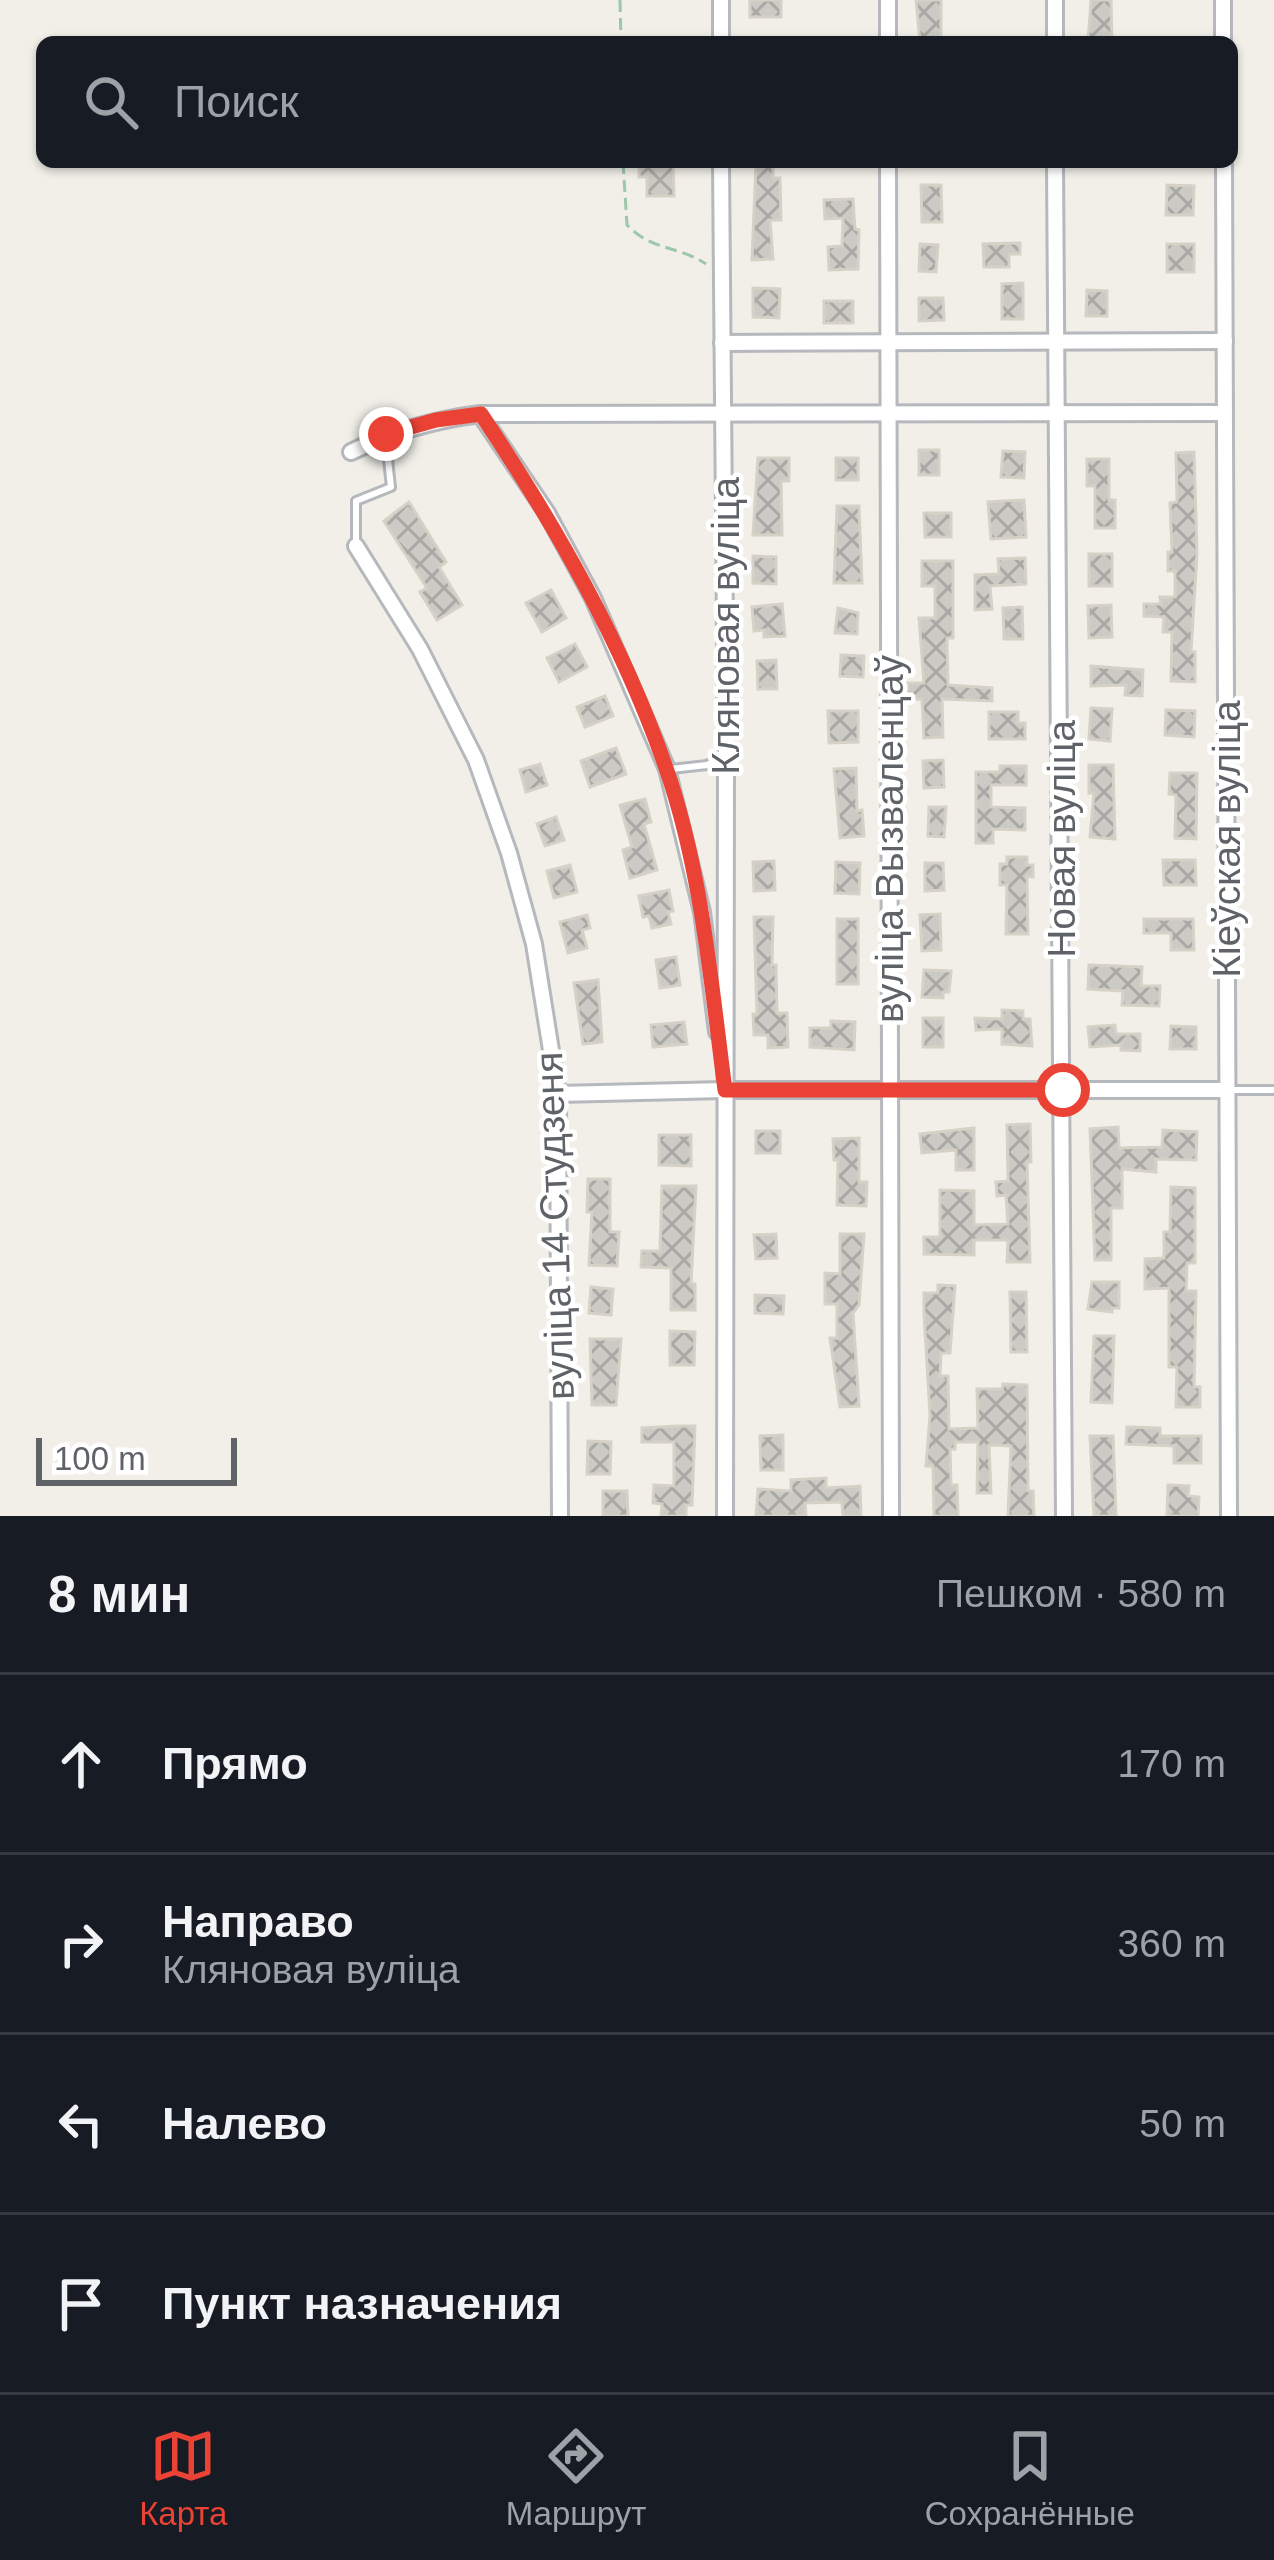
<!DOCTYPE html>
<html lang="ru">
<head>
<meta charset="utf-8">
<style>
	:root { --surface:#171b24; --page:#242831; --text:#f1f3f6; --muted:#9ea1a6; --line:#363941; --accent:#ea4335 }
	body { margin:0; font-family:Arial,sans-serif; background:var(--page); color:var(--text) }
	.scale { position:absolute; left:36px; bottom:30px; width:201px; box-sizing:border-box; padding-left:12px; border:6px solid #5f6368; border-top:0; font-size:33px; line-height:42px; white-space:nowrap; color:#5f6368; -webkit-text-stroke:9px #fff; paint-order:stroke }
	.stop { position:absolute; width:36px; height:36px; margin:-27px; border:9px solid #ea4335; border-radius:50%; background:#fff }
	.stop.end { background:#ea4335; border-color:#fff; box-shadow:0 3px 12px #0008 }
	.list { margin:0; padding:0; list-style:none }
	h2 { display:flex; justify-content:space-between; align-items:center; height:156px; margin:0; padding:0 48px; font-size:51px }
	h2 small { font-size:39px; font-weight:400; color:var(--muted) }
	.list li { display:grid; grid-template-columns:78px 1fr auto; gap:36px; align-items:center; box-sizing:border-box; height:180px; padding:0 48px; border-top:3px solid var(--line) }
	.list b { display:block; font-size:45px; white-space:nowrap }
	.list p { margin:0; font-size:39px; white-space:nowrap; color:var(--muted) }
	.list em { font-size:39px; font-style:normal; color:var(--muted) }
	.icon { flex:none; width:66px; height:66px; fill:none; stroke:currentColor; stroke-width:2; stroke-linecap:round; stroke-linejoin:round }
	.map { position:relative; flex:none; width:1274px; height:1516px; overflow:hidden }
	.search { position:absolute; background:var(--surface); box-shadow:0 3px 9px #0004; left:36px; right:36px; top:36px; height:132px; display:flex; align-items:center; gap:30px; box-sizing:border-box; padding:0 42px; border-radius:18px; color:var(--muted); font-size:45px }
	.sheet { height:876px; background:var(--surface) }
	nav { display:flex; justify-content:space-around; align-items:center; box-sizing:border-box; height:168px; border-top:3px solid var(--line); background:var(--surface); font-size:33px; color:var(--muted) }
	nav a { display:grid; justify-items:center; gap:6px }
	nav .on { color:var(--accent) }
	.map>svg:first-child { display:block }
</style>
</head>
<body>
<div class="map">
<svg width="1274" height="1516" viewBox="0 0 1274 1516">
	<defs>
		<pattern id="building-cross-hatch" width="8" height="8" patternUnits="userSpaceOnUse" patternTransform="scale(3)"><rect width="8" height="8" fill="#cccac5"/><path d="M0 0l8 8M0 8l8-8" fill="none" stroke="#a9a8a4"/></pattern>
	</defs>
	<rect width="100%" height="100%" fill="#f1efe8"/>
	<!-- building -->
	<g fill="url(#building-cross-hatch)" stroke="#d6d1c6" stroke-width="3">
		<rect x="750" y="0" width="31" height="17"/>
		<path d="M916,0H941V42H920Z"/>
		<path d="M1091,0H1111L1112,42H1088Z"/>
		<path d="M639,162H673L674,196H647V177H639Z"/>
		<path d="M756,162H773V178H780L781,220H770L773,259L752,260Z"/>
		<path d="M921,185H941L942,222H922Z"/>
		<path d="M1167,185L1194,186L1193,215H1166Z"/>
		<path d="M853,199L855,229L859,230L858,269L829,270L828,247L842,246L843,218L825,219L824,200Z"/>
		<path d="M1020,243V254H1009V267H984L983,244Z"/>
		<path d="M920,244L938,245L936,272L919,271Z"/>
		<rect x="1167" y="244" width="27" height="28"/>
		<path d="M1023,283V319H1002V284Z"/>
		<path d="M753,288L780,289L779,318L753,317Z"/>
		<path d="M1087,290L1107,291V316H1086Z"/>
		<path d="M919,298H943L944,320L919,321Z"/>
		<rect x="824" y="301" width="29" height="22"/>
		<rect x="919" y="450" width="20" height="25"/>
		<path d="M1003,451L1025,452L1024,478L1001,477Z"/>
		<path d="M1194,452L1197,553L1191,652H1195V682L1171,681L1172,632H1163L1164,617L1144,616V604H1161L1160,597H1175V571H1168V552H1172L1170,503L1177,502L1176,453Z"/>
		<path d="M758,458H789V481H781L782,535H753Z"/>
		<rect x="836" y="458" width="22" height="22"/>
		<path d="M1087,459H1109V500H1115V528H1095V486H1087Z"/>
		<path d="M1024,500L1026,537L991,539L988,502Z"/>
		<path d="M409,502L446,562L439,567L462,605L437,620L420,592L427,588L384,521Z"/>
		<path d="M837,506H859L862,583H834Z"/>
		<path d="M924,513H951V537H925Z"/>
		<rect x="1089" y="554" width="23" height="32"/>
		<path d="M753,556L776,557V584L753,583Z"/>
		<path d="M1025,558L1026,584L990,586L992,609L975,610V575L999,574L998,559Z"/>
		<path d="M922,561H953V638H947L948,685L992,688V701L942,699L943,737L924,738L922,699L908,700L907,683H924L919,618H935V586H922Z"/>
		<path d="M551,590L566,618L542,632L526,603Z"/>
		<path d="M782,604L785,636L764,637V630L754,631L752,607Z"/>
		<path d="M1111,605L1112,637L1089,638L1088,606Z"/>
		<path d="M1022,607L1023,639H1004L1003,608Z"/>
		<path d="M838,608L858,613L857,634L835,633Z"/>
		<path d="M575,644L587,667L559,682L547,658Z"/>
		<path d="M841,655L864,656L863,677L840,676Z"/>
		<path d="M776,660L777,689H758L757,661Z"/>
		<path d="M1091,666L1143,670L1142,696L1125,695L1126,685L1091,686Z"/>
		<path d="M605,696L613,716L585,727L577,707Z"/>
		<path d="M1091,708L1112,709L1110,741L1089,739Z"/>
		<path d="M1166,710L1195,711L1194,737L1165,735Z"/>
		<path d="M828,711H858V742L829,743Z"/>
		<path d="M989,712H1018V723H1025V739H989Z"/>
		<path d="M616,748L626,774L590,787L581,761Z"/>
		<path d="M943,760L944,787L924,788L923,761Z"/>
		<path d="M540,764L547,785L526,792L520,770Z"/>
		<path d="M1089,765H1113L1115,839L1090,837L1094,793H1089Z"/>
		<path d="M1000,766H1026V785H991V807L1025,808V830L993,829V843H976V772H1000Z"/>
		<path d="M856,768L857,811L862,810L864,836L840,838L834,769Z"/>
		<path d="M1170,773H1197L1196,839L1175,838L1176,795L1169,794Z"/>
		<path d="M645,799L651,822L644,824L657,870L630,878L623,850L632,847L620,805Z"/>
		<path d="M929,807H946L944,837L928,836Z"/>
		<path d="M556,817L564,840L545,846L537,824Z"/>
		<path d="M1007,857H1027V865H1033V877L1027,876L1028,934H1006L1007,885H1000V864H1007Z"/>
		<path d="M1163,860H1195L1196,885H1164Z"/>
		<path d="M774,861L775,890L754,891L753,862Z"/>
		<path d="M836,862L860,863L859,894L835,893Z"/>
		<path d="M925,863H943L944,890L925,891Z"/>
		<path d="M570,865L577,892L554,898L547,871Z"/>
		<path d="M669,890L673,911L668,912L671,924L652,928L649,916L643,917L639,896Z"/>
		<path d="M940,914L941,950L922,951L920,915Z"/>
		<path d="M587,915L590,928L582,930L587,948L568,953L560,922Z"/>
		<path d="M754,917H773L772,965H776L777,1013H787L788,1047L768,1048V1035H754L753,1014H757Z"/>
		<rect x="837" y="919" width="21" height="65"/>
		<path d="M1144,919H1193L1194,950H1171V933H1144Z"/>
		<path d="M676,957L680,985L660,988L656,960Z"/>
		<path d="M1089,965L1142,967L1141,986H1160L1159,1006L1122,1005L1123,991L1088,989Z"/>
		<path d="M924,970L951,971L949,992H943V998L922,997Z"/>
		<path d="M598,980L602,1042L583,1044L574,983Z"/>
		<path d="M1002,1010L1023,1011V1019H1030L1032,1046L1002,1044V1029L976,1030L975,1018L1002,1019Z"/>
		<rect x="923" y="1018" width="20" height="29"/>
		<path d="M831,1021L855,1022L854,1050L810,1047V1028H831Z"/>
		<path d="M684,1022L687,1044L653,1047L651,1025Z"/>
		<path d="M1115,1025L1116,1034H1140V1051L1121,1050V1045L1090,1047L1088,1027Z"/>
		<path d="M1171,1026L1196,1027V1049H1170Z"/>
		<path d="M1030,1124L1031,1162H1027L1030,1262H1007L1008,1240H974V1255L924,1254V1237H940V1190L974,1191V1225L1008,1224L1006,1195L997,1196L996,1182L1008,1181L1007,1125Z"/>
		<path d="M1118,1127L1119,1148L1162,1147L1163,1130L1197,1132L1196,1160L1156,1159V1172L1122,1169V1208H1111V1260H1095L1090,1129Z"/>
		<path d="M974,1128V1170H956V1150L922,1153L920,1134Z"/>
		<rect x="756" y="1131" width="24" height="22"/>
		<path d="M659,1135H691V1166L659,1165Z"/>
		<path d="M859,1138V1182H867L866,1206L837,1205L838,1160H834L833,1139Z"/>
		<path d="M588,1179H610V1232H619L617,1266L589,1265L592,1212H587Z"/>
		<path d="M662,1186H696L691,1284H695V1310H671V1268L641,1267L642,1251H660Z"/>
		<path d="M1171,1187L1195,1188V1263H1187L1186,1291H1196L1194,1387H1200V1407H1176L1177,1367H1169V1288L1145,1289V1259L1164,1258V1232H1170Z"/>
		<path d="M776,1234L777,1258L756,1259L754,1235Z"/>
		<path d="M840,1234H864L859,1305L853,1313L859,1406L840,1407L830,1338H837V1304H825V1273L840,1274Z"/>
		<path d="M1092,1282H1119V1308H1112V1312L1088,1309Z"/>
		<path d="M938,1285L955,1286L950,1353H941L940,1376H948L949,1429L978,1428L977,1389H1002L1003,1384L1027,1385L1028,1491H1033L1034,1516H1008L1011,1446L989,1445L991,1493H977L978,1442H955V1449H950L951,1485H957L958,1516H934L933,1466H926L930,1415L924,1314V1293H938Z"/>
		<path d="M591,1287L613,1289L611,1315L589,1313Z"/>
		<path d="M1010,1292H1026L1027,1352H1011Z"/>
		<path d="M755,1295L784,1296L783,1314L755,1313Z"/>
		<path d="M670,1331L695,1332L694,1365H670Z"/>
		<path d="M1094,1336H1114L1112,1403L1091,1402Z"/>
		<path d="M590,1339H621L616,1405H592Z"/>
		<path d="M677,1426H695L692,1505H686V1516H661L662,1504L653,1503L654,1485L674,1486V1442H642V1428Z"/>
		<path d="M1127,1427L1160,1428V1436H1201V1463H1174V1446L1126,1444Z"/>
		<path d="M783,1435V1470H761L760,1436Z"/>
		<path d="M1090,1436H1113L1116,1516H1094Z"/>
		<path d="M588,1441L611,1442L610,1474H587Z"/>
		<path d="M826,1478V1488L860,1486L861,1516H843L842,1502L805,1503L806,1516H756L758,1489L791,1491V1480Z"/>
		<path d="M1168,1485L1189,1486L1188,1496L1199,1497L1198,1516H1167Z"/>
		<path d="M603,1491H627L628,1516H603Z"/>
	</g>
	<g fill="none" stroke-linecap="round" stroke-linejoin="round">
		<defs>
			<g id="lane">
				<path d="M356,542V501L391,487L386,441"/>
				<path d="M671,769L707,765L726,754"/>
				<path d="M1230,1090H1274"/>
			</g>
			<g id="street">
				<path d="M721,0V42"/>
				<path d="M1055,0V42"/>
				<path d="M1223,0V42"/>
				<path d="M888,42V0"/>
				<path d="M721,162L726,754L725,1516"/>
				<path d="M888,162L891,1516"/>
				<path d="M1055,162L1064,1516"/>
				<path d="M1224,162L1229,1516"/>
				<path d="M722,343L1225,341"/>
				<path d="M480,414L547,513L593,598L667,769L702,912L717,1032"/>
				<path d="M351,452C393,431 434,420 480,414L1225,413"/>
				<path d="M356,546L420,649L476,760L509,853L534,944L558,1094L560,1516"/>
				<path d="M558,1094L725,1090H1227"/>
			</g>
		</defs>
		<!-- lane casing -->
		<use href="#lane" stroke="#b5b8bc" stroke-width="12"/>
		<!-- street casing -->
		<use href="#street" stroke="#b5b8bc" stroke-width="20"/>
		<!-- path -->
		<g stroke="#9cc7a9" stroke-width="3" stroke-dasharray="12 6" stroke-linecap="butt">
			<path d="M620,0L621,42"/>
			<path d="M623,162L627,225C652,251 677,245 706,264"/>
		</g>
		<!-- lane -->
		<use href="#lane" stroke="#fff" stroke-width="6"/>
		<!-- street -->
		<use href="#street" stroke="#fff" stroke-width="14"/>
	</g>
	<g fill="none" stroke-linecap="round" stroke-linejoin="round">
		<!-- route -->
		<path stroke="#ea4335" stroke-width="15" d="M386,434L436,420L481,414C555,525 622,641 666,768C702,871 711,983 725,1090H1063"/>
	</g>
	<g text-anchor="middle" stroke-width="9" stroke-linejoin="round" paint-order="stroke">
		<!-- street labels -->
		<g font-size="39" fill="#5f6368" stroke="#fff">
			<text transform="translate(725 626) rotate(-90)" y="14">Кляновая вуліца</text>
			<text transform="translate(889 839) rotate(-90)" y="14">вуліца Вызваленцаў</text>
			<text transform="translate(1061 839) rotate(-90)" y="14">Новая вуліца</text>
			<text transform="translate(1226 839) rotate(-90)" y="14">Кіеўская вуліца</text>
			<text transform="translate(554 1226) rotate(-92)" y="14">вуліца 14 Студзеня</text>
		</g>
	</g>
</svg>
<div class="scale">100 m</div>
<div class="stop" style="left:1063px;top:1090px"></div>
<div class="stop end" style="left:386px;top:434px"></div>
<div class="search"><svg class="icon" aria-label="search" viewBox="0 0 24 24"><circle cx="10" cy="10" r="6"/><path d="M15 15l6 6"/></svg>Поиск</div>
</div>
<section class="sheet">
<h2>8 мин<small>Пешком · 580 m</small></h2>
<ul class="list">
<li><svg class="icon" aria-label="ahead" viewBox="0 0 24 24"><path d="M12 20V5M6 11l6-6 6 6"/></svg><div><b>Прямо</b></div><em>170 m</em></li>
<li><svg class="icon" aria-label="right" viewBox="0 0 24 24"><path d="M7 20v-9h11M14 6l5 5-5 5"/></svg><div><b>Направо</b><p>Кляновая вуліца</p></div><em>360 m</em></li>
<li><svg class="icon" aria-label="left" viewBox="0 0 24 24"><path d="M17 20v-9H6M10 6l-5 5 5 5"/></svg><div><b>Налево</b></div><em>50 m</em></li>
<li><svg class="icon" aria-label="arrive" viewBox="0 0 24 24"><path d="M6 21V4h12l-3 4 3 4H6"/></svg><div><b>Пункт назначения</b></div></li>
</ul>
</section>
<nav>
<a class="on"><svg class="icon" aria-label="map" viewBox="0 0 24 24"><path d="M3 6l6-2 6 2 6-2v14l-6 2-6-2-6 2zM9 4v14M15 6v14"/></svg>Карта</a>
<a><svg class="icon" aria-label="directions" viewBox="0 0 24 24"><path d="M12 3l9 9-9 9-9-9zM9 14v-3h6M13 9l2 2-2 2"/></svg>Маршрут</a>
<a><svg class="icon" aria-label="saved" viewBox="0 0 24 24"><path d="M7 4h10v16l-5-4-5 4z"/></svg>Сохранённые</a>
</nav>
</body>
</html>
